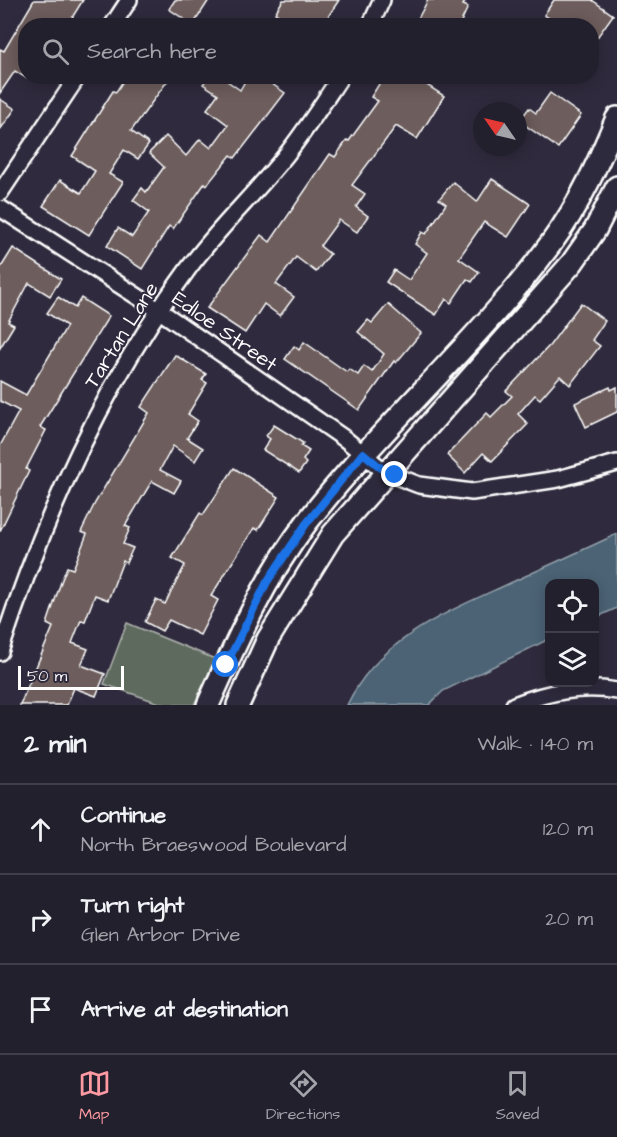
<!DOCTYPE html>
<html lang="en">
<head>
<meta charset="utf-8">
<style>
	:root { --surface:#23202e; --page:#2f2d3a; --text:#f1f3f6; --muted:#a3a3aa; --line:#403e4a; --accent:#ff9aa2 }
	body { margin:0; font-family:"Architects Daughter",sans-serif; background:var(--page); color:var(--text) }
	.controls { position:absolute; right:18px; bottom:18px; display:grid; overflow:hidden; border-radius:12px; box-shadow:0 3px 15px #0003 }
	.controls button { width:54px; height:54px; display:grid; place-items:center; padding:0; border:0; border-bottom:2px solid var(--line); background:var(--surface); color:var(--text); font:30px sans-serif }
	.compass { position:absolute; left:473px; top:102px; width:54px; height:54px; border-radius:50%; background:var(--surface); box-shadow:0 3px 15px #0003; rotate:304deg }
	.scale { position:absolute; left:18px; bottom:15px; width:106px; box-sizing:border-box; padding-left:6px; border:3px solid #fff; border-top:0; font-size:16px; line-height:21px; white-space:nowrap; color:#fff; -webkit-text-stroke:4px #2f2a3d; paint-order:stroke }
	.stop { position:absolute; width:18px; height:18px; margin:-14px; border:4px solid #1a73e8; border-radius:50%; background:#fff }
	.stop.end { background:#1a73e8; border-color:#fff; box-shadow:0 2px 6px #0008 }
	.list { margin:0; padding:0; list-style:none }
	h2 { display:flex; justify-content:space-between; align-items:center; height:78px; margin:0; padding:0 24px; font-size:26px }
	h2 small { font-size:20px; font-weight:400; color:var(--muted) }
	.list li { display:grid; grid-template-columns:39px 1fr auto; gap:18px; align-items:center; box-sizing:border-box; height:90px; padding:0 24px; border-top:2px solid var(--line) }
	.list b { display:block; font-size:22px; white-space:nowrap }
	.list p { margin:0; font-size:20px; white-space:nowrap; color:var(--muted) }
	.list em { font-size:20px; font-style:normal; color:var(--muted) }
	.icon { flex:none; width:33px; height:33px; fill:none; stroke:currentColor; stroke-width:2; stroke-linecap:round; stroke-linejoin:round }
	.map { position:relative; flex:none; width:617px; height:705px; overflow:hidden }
	.search { position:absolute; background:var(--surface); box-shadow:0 3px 15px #0003; left:18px; right:18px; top:18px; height:66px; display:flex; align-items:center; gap:15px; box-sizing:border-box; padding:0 21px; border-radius:24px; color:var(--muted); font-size:22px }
	.sheet { height:348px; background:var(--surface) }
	nav { display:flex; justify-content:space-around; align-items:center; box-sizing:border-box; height:84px; border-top:2px solid var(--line); background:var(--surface); font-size:16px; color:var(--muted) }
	nav a { display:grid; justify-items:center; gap:3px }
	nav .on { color:var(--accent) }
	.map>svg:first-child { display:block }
</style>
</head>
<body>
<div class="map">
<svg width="617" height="705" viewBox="0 0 617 705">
	<rect width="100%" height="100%" fill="#2f2a3d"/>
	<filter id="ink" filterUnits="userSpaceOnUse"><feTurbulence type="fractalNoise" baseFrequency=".0167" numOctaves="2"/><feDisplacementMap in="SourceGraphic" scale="12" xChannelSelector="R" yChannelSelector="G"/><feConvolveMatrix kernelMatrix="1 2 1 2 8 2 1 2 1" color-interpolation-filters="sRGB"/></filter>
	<g filter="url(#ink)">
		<!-- green -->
		<path fill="#5f6a5e" stroke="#afb4ae" stroke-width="1.5" d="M127,623L215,659L194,705H165L104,684Z"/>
		<!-- water -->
		<path fill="#4b6375" stroke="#93a1ac" stroke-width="1.5" d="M617,534V608L595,618L594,584H550L549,639L443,691L429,705H347C378,639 447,612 508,584C545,567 581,551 617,534Z"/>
		<!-- building -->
		<g fill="#6d5d5b" stroke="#fff" stroke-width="1.5">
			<path d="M34,0H83L67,26L26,25V78L15,71L0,93V49L4,51Z"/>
			<path d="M175,0H209L193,25L169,9Z"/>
			<path d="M283,0H339L322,26H278L283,18L275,13Z"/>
			<path d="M428,0H466L463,5L468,7L459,26H414Z"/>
			<path d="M554,0H592L613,15L591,46V26H561L544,15Z"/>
			<path d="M126,76H171L131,131L149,144L138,159L124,150L109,174L123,182L89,235L43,206L60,180L81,193L95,171L72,156L113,91L116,92Z"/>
			<path d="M209,76H220L240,90L248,76H260L285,93L235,158L231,155L207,185L205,183L173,229L169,226L142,269L107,246L118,228L132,237L149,212L133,200L142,188L146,192L164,167L149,153L166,136L186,156L200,139L211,148L228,125L207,109L218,94L203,84Z"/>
			<path d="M384,76H413L444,96L417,139L396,126L352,185L365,194L356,207L368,216L357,232L339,220L320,246L330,254L316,272L296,257L276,284L294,297L280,316L264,304L245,333L207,308L261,235L270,242L330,154L335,157L347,140L349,141L378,101L371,97Z"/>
			<path d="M550,93L581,115L558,148L519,121L529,108L536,113Z"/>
			<path d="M0,99L15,109L0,130Z"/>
			<path d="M492,179L530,204L508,237L484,222L459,258L479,272L472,282L467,279L451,303L446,299L436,315L386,282L394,270L409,280L427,253L415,244L422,232L426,234L446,204L439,199L453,182L477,202Z"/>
			<path d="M13,248L61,279L50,296L29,283L8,322L14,325L0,348V269Z"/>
			<path d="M58,297L75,308L81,298L109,316L40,427L46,430L26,469L29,471L0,531V446L19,411L0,401V381L26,395L67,326L47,313Z"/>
			<path d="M581,303L605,321L592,340L600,346L570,385L560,376L540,399L535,395L518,414L528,424L492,461L483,453L465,473L447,455L487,413L491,417L512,396L506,391L550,345Z"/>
			<path d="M388,304L421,333L396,363L394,361L359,410L285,359L294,346L299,350L304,342L347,372L349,369L358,375L364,366L372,372L384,354L358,332L368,320L372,323Z"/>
			<path d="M175,355L206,374L202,380L207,383L188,414L198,421L187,438L203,448L195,461L173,446L160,470L181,481L174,493L152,481L125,526L130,528L123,544L133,548L126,563L123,561L108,600L95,595L85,621L81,620L72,643L88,649L81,665L105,674L96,696L74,688L67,705H20L53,627L47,624L61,582L67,567L73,569L87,534L81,532L95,503L149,413L141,407Z"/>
			<path d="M610,387L611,390L617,387V412L586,427L575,403Z"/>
			<path d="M274,425L303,443L301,446L309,451L303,460L306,463L299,473L263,450L270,439L266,436Z"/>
			<path d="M234,468L279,497L258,530L254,528L211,596L218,600L200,635L169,620L162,631L145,622L156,600L165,604L185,565L172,558L200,513L203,515Z"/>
		</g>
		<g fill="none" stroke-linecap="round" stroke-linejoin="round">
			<defs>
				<g id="minor">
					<path d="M112,26L129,0"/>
					<path d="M370,26L382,0"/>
					<path d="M0,193L78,76"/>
					<path d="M0,208L160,311L345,439L385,472L419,485L472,492L558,479L617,463"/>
					<path d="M0,652C44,516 103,384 188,269C218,228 255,194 286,155C306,130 323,103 341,76"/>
					<path d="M514,705C548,692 581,685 617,691"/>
				</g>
				<g id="secondary">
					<path d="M208,705C236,642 265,577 307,522C383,424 478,343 552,242C580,204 599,161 617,118"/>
					<path d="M238,705L268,639L333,534L572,263L595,230L617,187"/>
				</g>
			</defs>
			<!-- minor casing -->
			<use href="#minor" stroke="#fff" stroke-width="20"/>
			<!-- secondary casing -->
			<use href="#secondary" stroke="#fff" stroke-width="26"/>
			<!-- minor -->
			<use href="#minor" stroke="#2f2a3d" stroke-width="15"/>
			<!-- secondary -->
			<use href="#secondary" stroke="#2f2a3d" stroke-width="21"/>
		</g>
	</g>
	<g fill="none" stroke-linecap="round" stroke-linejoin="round" filter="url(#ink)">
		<!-- route -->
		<path stroke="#1a73e8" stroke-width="8" d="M226,665L267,582L306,524L363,453L386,472L395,475"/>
	</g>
	<g text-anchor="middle" stroke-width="4.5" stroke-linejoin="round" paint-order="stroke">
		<!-- street labels -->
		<g font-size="21" fill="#fff" stroke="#2f2a3d">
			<text transform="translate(225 331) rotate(35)" y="7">Edloe Street</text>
			<text transform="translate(121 335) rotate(-58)" y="7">Tartan Lane</text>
		</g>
	</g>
</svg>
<div class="controls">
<button><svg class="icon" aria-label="locate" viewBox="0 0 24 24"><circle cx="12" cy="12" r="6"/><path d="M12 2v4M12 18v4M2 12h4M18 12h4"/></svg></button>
<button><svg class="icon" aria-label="layers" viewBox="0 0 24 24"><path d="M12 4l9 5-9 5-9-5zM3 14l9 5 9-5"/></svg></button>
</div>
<svg class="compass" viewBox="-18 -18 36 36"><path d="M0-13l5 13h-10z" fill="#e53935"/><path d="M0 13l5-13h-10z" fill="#a3a3aa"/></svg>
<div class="scale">50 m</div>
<div class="stop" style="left:226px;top:665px"></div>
<div class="stop end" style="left:395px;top:475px"></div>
<div class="search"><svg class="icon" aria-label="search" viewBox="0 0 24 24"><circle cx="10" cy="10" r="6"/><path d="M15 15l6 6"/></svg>Search here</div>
</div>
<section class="sheet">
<h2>2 min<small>Walk · 140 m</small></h2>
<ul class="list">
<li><svg class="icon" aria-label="ahead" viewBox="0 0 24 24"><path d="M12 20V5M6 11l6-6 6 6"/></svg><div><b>Continue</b><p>North Braeswood Boulevard</p></div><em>120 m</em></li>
<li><svg class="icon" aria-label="right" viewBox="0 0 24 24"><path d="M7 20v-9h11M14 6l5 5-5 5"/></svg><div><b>Turn right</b><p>Glen Arbor Drive</p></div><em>20 m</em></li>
<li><svg class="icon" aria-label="arrive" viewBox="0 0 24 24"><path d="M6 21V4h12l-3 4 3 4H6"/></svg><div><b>Arrive at destination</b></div></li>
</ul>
</section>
<nav>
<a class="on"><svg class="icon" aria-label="map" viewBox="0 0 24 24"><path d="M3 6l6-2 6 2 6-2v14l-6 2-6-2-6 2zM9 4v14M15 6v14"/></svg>Map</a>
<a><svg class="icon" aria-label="directions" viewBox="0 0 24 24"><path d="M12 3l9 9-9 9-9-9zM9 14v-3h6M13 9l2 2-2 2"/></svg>Directions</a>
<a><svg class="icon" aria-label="saved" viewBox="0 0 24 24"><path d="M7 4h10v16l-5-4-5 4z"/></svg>Saved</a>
</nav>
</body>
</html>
